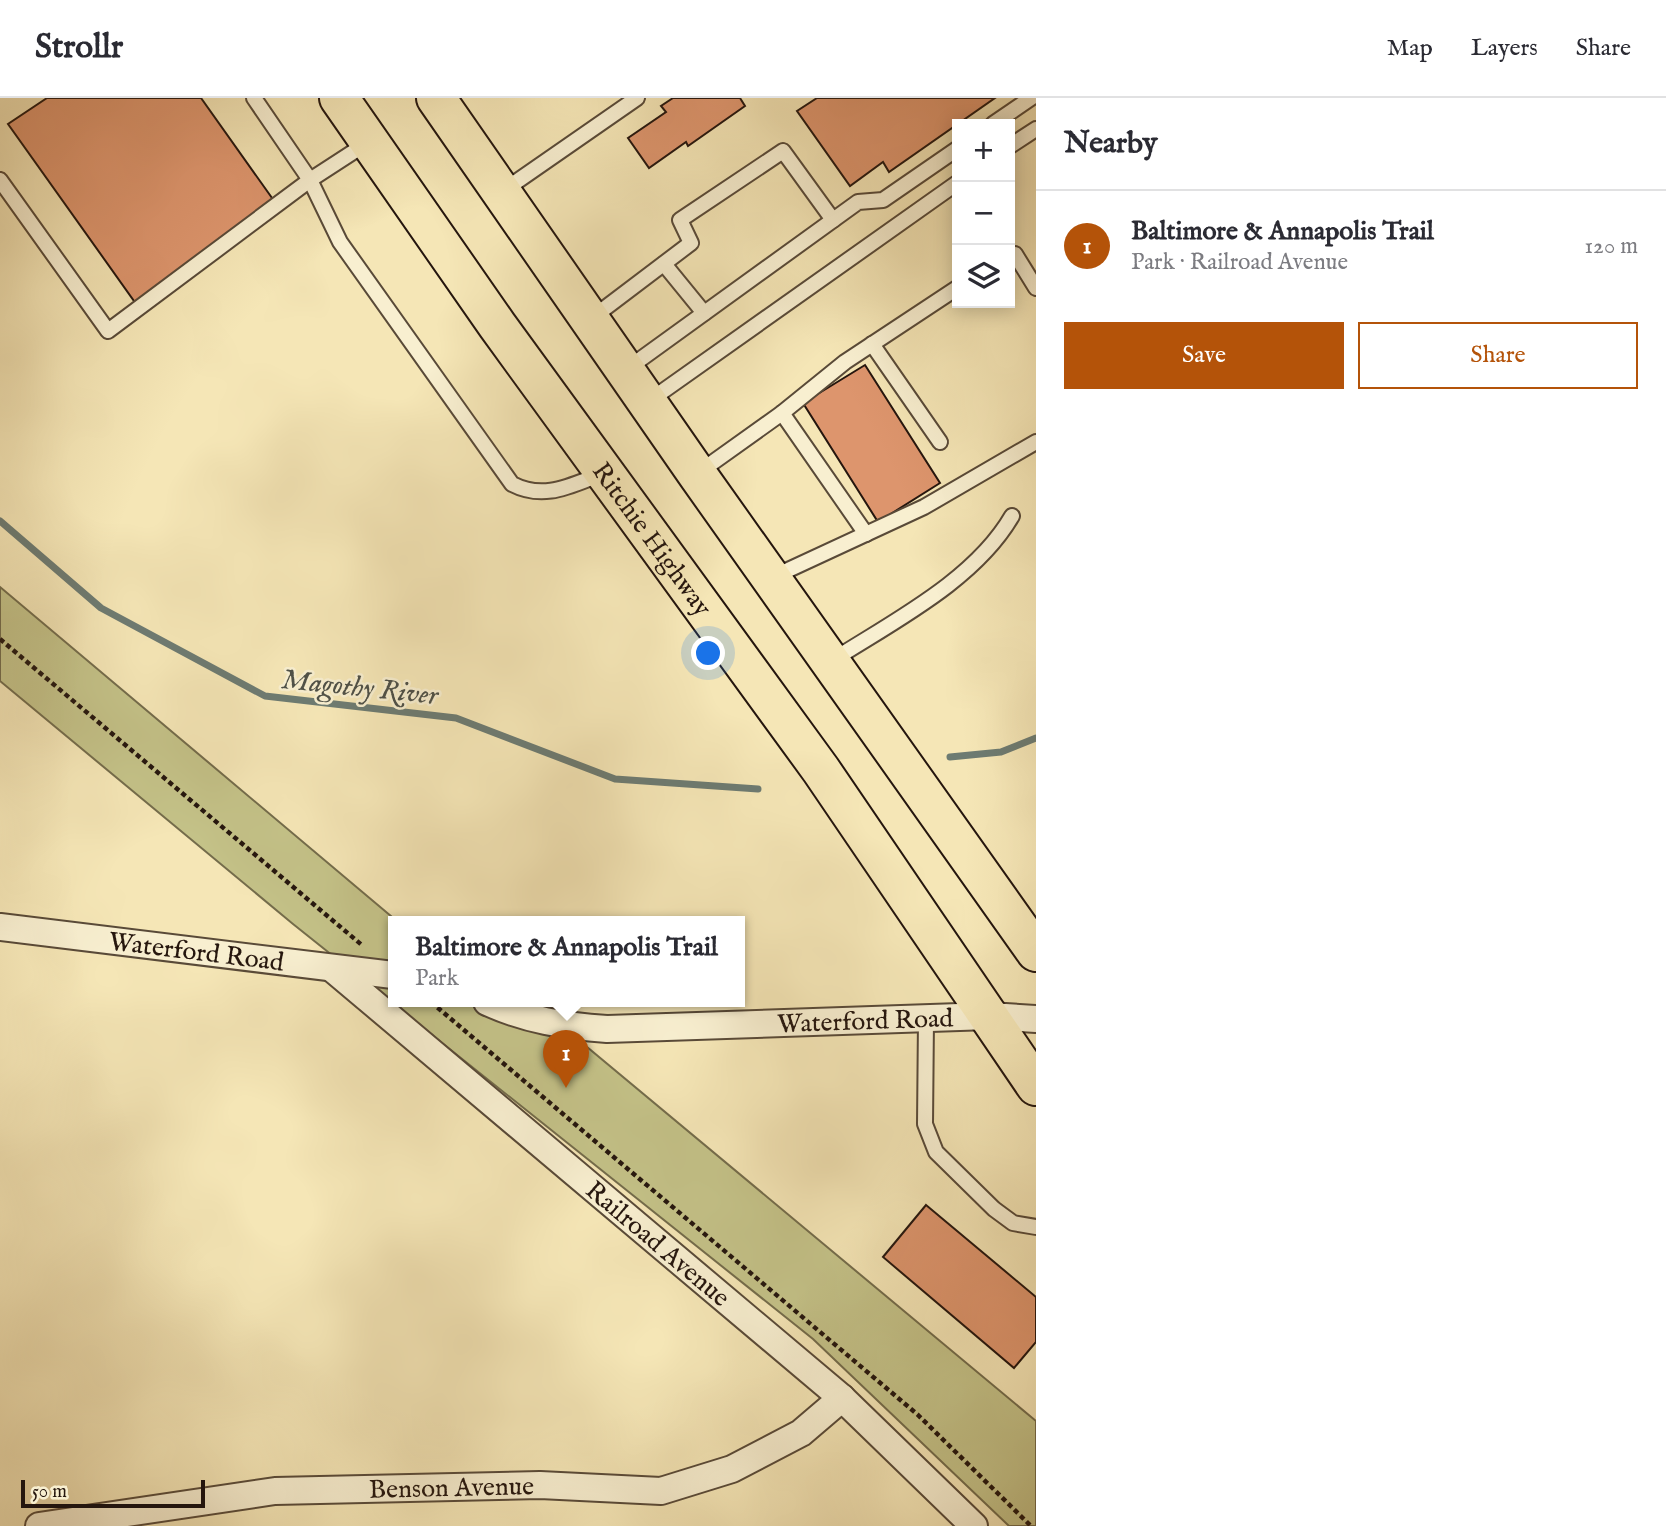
<!DOCTYPE html>
<html lang="en">
<head>
<meta charset="utf-8">
<style>
	:root { --surface:#fff; --page:#f7f7f7; --text:#2b2b33; --muted:#7c7c81; --line:#e1e1e2; --accent:#b45309 }
	body { margin:0; font-family:"IM FELL English",serif; background:var(--page); color:var(--text) }
	.controls { position:absolute; right:21px; top:21px; display:grid; overflow:hidden; border-radius:0px; box-shadow:0 4px 18px #0003 }
	.controls button { width:63px; height:63px; display:grid; place-items:center; padding:0; border:0; border-bottom:2px solid var(--line); background:var(--surface); color:var(--text); font:35px sans-serif }
	.scale { position:absolute; left:21px; bottom:18px; width:184px; box-sizing:border-box; padding-left:7px; border:4px solid #25160e; border-top:0; font-size:19px; line-height:24px; white-space:nowrap; color:#25160e; -webkit-text-stroke:5px #f8efd0; paint-order:stroke }
	.you { position:absolute; left:709px; top:556px; width:24px; height:24px; margin:-18px; border:5px solid #fff; border-radius:50%; background:#1a73e8; box-shadow:0 0 0 10px #1a73e833 }
	.badge { display:grid; place-items:center; width:46px; height:46px; border-radius:50%; background:var(--accent); color:#fff; font-size:23px; font-weight:700 }
	.pin { position:absolute; translate:-50% -58px; filter:drop-shadow(0 2px 4px #0008) }
	.pin::after { content:''; position:absolute; top:37px; width:24px; height:21px; background:inherit; clip-path:polygon(0 0,100% 0,50% 100%) }
	.popup { position:absolute; left:388px; top:818px; width:357px; height:91px; box-sizing:border-box; display:grid; place-content:center; border-radius:0px; background:var(--surface); filter:drop-shadow(0 2px 5px #0005); font-size:23px; white-space:nowrap; color:var(--muted) }
	.popup b { font-size:26px; color:var(--text) }
	.popup::after { content:''; position:absolute; left:50%; top:100%; margin-left:-14px; border:14px solid transparent; border-top-color:var(--surface) }
	.list { margin:0; padding:0; list-style:none }
	h2 { display:flex; justify-content:space-between; align-items:center; height:91px; margin:0; padding:0 28px; font-size:30px }
	h2 small { font-size:23px; font-weight:400; color:var(--muted) }
	.list li { display:grid; grid-template-columns:46px 1fr auto; gap:21px; align-items:center; box-sizing:border-box; height:112px; padding:0 28px; border-top:2px solid var(--line) }
	.list b { display:block; font-size:26px; white-space:nowrap }
	.list p { margin:0; font-size:23px; white-space:nowrap; color:var(--muted) }
	.list em { font-size:23px; font-style:normal; color:var(--muted) }
	.actions { display:flex; gap:14px; padding:21px 28px }
	.actions a { flex:1; padding:16px 0; border:2px solid var(--accent); border-radius:0px; text-align:center; font-size:24px; color:var(--accent) }
	.actions .main { background:var(--accent); color:#fff }
	.icon { flex:none; width:38px; height:38px; fill:none; stroke:currentColor; stroke-width:2; stroke-linecap:round; stroke-linejoin:round }
	.map { position:relative; flex:none; width:1036px; height:1428px; overflow:hidden }
	header { display:flex; align-items:center; gap:42px; box-sizing:border-box; height:98px; padding:0 35px; background:var(--surface); border-bottom:2px solid var(--line) }
	header strong { font-size:33px }
	nav { display:flex; gap:38px; margin-inline-start:auto; font-size:24px }
	main { display:flex }
	aside { flex:1; background:var(--surface) }
	.map>svg:first-child { display:block }
</style>
</head>
<body>
<header>
<strong>Strollr</strong>
<nav><a>Map</a><a>Layers</a><a>Share</a></nav>
</header>
<main>
<div class="map">
<svg width="1036" height="1428" viewBox="0 0 1036 1428">
	<rect width="100%" height="100%" fill="#f5e6b6"/>
	<filter id="stains"><feTurbulence type="fractalNoise" baseFrequency=".00286" numOctaves="4"/><feColorMatrix values="0 0 0 0 .2 0 0 0 0 .09 0 0 0 0 .02 0 0 0 .5 -.17"/></filter>
	<radialGradient id="worn" r=".72"><stop offset=".6" stop-color="#630" stop-opacity="0"/><stop offset="1" stop-color="#630" stop-opacity=".3"/></radialGradient>
	<!-- green -->
	<path fill="#c4c288" stroke="#746c4b" stroke-width="2" d="M0,489L398,824H393V904H533L1036,1323V1428H1009L813,1241L293,826L0,583Z"/>
	<g fill="none" stroke-linecap="round" stroke-linejoin="round">
		<!-- stream -->
		<g stroke="#6d7b72" stroke-width="7">
			<path d="M0,423L101,510L265,598L456,620L615,681L758,691"/>
			<path d="M950,659L1001,654L1036,640"/>
		</g>
	</g>
	<!-- building -->
	<g fill="#dd956d" stroke="#25160e" stroke-width="2">
		<path d="M47,0H201L277,107L139,210L8,26Z"/>
		<path d="M673,0H740L745,8L688,48L686,44L649,70L628,40L666,14L661,8Z"/>
		<path d="M817,0H995L889,74L883,64L850,88L797,13Z"/>
		<path d="M865,267L940,385L878,424L803,305Z"/>
		<path d="M926,1107L1036,1199V1244L1014,1270L883,1159Z"/>
	</g>
	<g fill="none" stroke-linecap="round" stroke-linejoin="round">
		<defs>
			<g id="service">
				<path d="M254,0L310,82L340,144L512,386C545,403 571,387 604,375"/>
				<path d="M993,26L1031,0"/>
				<path d="M1010,48L1036,31"/>
				<path d="M0,82L108,233L310,82L367,45"/>
				<path d="M503,93L637,0"/>
				<path d="M1010,159L1015,156L1036,190"/>
				<path d="M664,166L704,215"/>
				<path d="M592,220L691,145L680,122L783,53L833,122"/>
				<path d="M872,246L940,344"/>
				<path d="M627,271L858,104L883,102L957,51"/>
				<path d="M649,303L957,85"/>
				<path d="M782,315L866,436"/>
				<path d="M698,375L782,315L845,264L957,190"/>
				<path d="M773,479L924,409L1036,344"/>
				<path d="M833,562C894,523 975,482 1012,418"/>
				<path d="M926,921L925,1026L936,1054L994,1111L1013,1125L1036,1129"/>
			</g>
			<g id="minor">
				<path id="s1" d="M0,829L393,877"/>
				<path id="s2" d="M334,872L842,1300L974,1428"/>
				<path id="s3" d="M487,904C527,922 564,928 607,931L989,918L1036,921"/>
				<path id="s4" d="M39,1428L275,1393L540,1387L661,1393L732,1371L801,1335L842,1300"/>
			</g>
			<g id="primary">
				<path id="s5" d="M339,0L497,227L821,672L1036,988"/>
				<path d="M436,0L697,376L1036,854"/>
			</g>
		</defs>
		<!-- service casing -->
		<use href="#service" stroke="#594a38" stroke-width="18"/>
		<!-- minor casing -->
		<use href="#minor" stroke="#594a38" stroke-width="30"/>
		<!-- primary casing -->
		<use href="#primary" stroke="#25160e" stroke-width="42"/>
		<!-- path -->
		<g stroke="#25160e" stroke-width="4.5" stroke-dasharray="5 3.5" stroke-linecap="butt">
			<path d="M0,541L363,848"/>
			<path d="M431,904L918,1317L1031,1428"/>
		</g>
		<!-- service -->
		<use href="#service" stroke="#f8efd0" stroke-width="14"/>
		<!-- minor -->
		<use href="#minor" stroke="#f8efd0" stroke-width="26"/>
		<!-- primary -->
		<use href="#primary" stroke="#f5e6b6" stroke-width="38"/>
	</g>
	<g text-anchor="middle" stroke-width="5" stroke-linejoin="round" paint-order="stroke">
		<!-- street labels -->
		<g font-size="26" fill="#25160e" stroke="#f8efd0">
			<text dy="9" stroke="none"><textPath href="#s5" startOffset="541">Ritchie Highway</textPath></text>
			<text dy="9" stroke="none"><textPath href="#s1" startOffset="198">Waterford Road</textPath></text>
			<text dy="9" stroke="none"><textPath href="#s3" startOffset="382">Waterford Road</textPath></text>
			<text dy="9" stroke="none"><textPath href="#s2" startOffset="424">Railroad Avenue</textPath></text>
			<text dy="9" stroke="none"><textPath href="#s4" startOffset="415">Benson Avenue</textPath></text>
		</g>
		<!-- water labels -->
		<g font-size="28" font-style="italic" fill="#4f5148" stroke="#f8efd0">
			<text transform="translate(360 588) rotate(6)" y="10">Magothy River</text>
		</g>
	</g>
	<rect width="100%" height="100%" filter="url(#stains)"/>
	<rect width="100%" height="100%" fill="url(#worn)"/>
</svg>
<div class="controls">
<button>+</button>
<button>−</button>
<button><svg class="icon" aria-label="layers" viewBox="0 0 24 24"><path d="M12 4l9 5-9 5-9-5zM3 14l9 5 9-5"/></svg></button>
</div>
<div class="scale">50 m</div>
<div class="you"></div>
<div class="pin badge" style="left:566px;top:990px">1</div>
<div class="popup"><b>Baltimore &amp; Annapolis Trail</b>Park</div>
</div>
<aside>
<h2>Nearby<small></small></h2>
<ul class="list">
<li><span class="badge">1</span><div><b>Baltimore &amp; Annapolis Trail</b><p>Park · Railroad Avenue</p></div><em>120 m</em></li>
</ul>
<div class="actions"><a class="main">Save</a><a>Share</a></div>
</aside>
</main>
</body>
</html>
